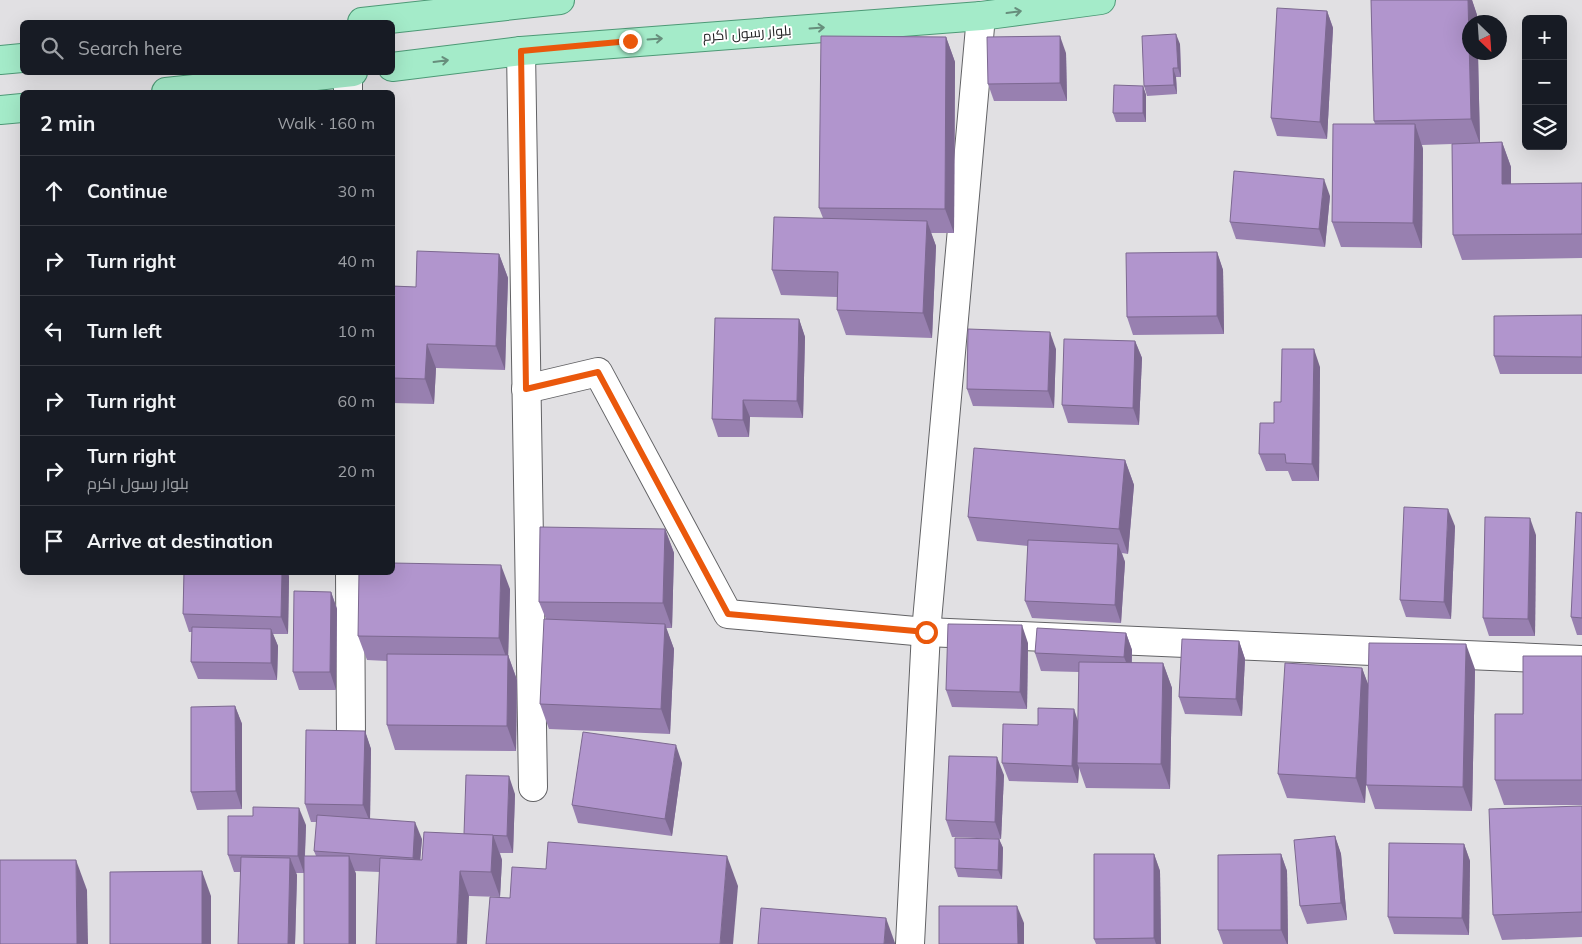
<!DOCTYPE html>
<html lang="en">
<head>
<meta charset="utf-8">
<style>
	:root { --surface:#171b24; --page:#242831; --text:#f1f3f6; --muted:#9ea1a6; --line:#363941 }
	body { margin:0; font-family:Mulish,Cairo,sans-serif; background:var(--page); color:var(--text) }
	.controls { position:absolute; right:15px; top:15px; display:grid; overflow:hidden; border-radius:8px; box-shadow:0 5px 20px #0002 }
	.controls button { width:45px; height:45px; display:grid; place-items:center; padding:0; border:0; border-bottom:1px solid var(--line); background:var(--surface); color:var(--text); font:25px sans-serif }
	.compass { position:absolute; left:1462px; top:15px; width:45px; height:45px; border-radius:50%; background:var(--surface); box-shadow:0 5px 20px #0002; rotate:155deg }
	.stop { position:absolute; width:15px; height:15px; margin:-11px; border:4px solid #ea580c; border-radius:50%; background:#fff }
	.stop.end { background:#ea580c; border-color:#fff; box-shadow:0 1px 5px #0008 }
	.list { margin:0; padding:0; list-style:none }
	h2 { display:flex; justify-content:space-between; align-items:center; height:65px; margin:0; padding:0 20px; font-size:21px }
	h2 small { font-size:16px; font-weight:400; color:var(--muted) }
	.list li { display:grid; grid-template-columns:32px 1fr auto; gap:15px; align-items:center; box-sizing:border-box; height:70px; padding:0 20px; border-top:1px solid var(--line) }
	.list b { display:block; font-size:19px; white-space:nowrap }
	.list p { margin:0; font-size:16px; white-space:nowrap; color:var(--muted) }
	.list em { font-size:16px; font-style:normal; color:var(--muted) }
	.icon { flex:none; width:28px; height:28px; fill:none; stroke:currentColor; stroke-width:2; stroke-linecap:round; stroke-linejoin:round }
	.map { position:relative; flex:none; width:1582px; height:944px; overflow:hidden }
	.search { position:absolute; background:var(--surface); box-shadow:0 5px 20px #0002; left:20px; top:20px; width:375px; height:55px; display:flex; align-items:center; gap:12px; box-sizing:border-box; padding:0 18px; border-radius:8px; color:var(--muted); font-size:19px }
	.panel { position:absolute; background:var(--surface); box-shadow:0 5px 20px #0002; left:20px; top:90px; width:375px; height:485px; border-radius:8px }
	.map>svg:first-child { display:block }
</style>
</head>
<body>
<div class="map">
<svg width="1582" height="944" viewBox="0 0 1582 944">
	<rect width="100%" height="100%" fill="#e1e0e3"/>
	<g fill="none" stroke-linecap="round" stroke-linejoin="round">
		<defs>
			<g id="minor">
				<path d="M521,51L533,787"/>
				<path d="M348,73V92"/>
				<path d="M526,389L598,372L728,614L926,632L1582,660"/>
				<path d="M350,572L351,738"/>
				<path d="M910,944L926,632L981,16"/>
			</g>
			<g id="major">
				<path d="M362,22L560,0"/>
				<path d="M0,60L22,58"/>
				<path d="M392,67L521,51L981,16L1101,0"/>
				<path d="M166,92L353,72"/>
				<path d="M0,110L22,108"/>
			</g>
		</defs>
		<!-- minor casing -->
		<use href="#minor" stroke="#626265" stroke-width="30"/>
		<!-- major casing -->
		<use href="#major" stroke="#4d9976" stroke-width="30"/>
		<!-- minor -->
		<use href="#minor" stroke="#fff" stroke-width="28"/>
		<!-- major -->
		<use href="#major" stroke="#a4ebc9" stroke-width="28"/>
	</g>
	<!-- wall -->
	<g fill="#9880b0">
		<path d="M1371,0H1472L1477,15L1480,143L1502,142L1511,167V184L1582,183V258L1462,260L1453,235L1452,144L1422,145L1423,149L1422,248L1341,247L1332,222L1375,124L1374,121Z"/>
		<path d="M1327,11L1333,28L1327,139L1277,136L1271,118Z"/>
		<path d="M946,37L955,62L954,233H931L936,246L932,338L846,335L837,310V297L781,295L772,270L823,218L819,208Z"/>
		<path d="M1180,44L1181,77H1176L1177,94L1147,96L1144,86Z"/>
		<path d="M1066,53L1067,101H994L988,84Z"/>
		<path d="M1143,86L1146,95V122H1116L1113,113Z"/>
		<path d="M1330,196L1325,247L1236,239L1230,222Z"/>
		<path d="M1217,252L1223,270L1224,334L1133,335L1127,317Z"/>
		<path d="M499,254L508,278L505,370L436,368L434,404L392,403V286L416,287Z"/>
		<path d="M1582,315V374H1500L1494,356Z"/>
		<path d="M799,319L805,337L803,418L750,417L749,437H718L712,419Z"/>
		<path d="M1135,341L1142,358L1139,425L1068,423L1062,405Z"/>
		<path d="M1056,349L1054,408L973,406L967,389Z"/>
		<path d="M1320,367L1319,481H1292L1288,471H1266L1259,454L1274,423L1281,402Z"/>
		<path d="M1125,460L1134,485L1128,554L1122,553L1125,562L1121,623L1032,618L1025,601L1028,546L977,541L968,517Z"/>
		<path d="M1582,513V635H1577L1571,617Z"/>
		<path d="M1455,526L1451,619L1406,617L1400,600Z"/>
		<path d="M665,529L674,553L672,628H666L674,649L670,734L549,729L540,704L546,619L539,602Z"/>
		<path d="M1536,535L1535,636H1489L1483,618Z"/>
		<path d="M184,572H288L289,577L288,634H273L278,646L277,680L198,679L191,662L192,632H189L183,614Z"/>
		<path d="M510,589L508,655L517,680L516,751L395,750L387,725V661L367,660L358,636Z"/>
		<path d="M331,592L337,609L336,690H299L293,672Z"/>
		<path d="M1126,633L1132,650V663H1163L1172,688L1170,789L1086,788L1079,768L1078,783L1009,781L1002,763L1078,721L1079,672L1041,671L1035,653Z"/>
		<path d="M1239,641L1245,659L1242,716L1185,714L1179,697Z"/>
		<path d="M1028,643L1027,709L952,707L946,690Z"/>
		<path d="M1582,656V805H1504L1495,780L1523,714Z"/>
		<path d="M1362,668L1368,685L1475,669L1472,811L1375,809L1366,783L1365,803L1287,798L1278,774Z"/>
		<path d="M235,706L242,724V809L197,810L191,792Z"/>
		<path d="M365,731L371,749L370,819L422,839L420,860H422L464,834L515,794L513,853H500L502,860L500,897L469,896L380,872L355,871L356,874V944H304V873H296L297,875L295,944H238L241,872H234L228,855L306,825L305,856H316L314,851L317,822H311L305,804Z"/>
		<path d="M682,763L672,836L578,823L572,805Z"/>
		<path d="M1004,775L1001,839L952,837L946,820Z"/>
		<path d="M1582,806V937L1502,940L1493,915Z"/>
		<path d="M1335,836L1341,854L1347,920L1307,924L1300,906Z"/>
		<path d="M999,839L1003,848L1002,879L958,877L955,868Z"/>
		<path d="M1464,844L1470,861L1469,935L1394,934L1388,917Z"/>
		<path d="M1154,854L1160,871L1161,944H1096L1094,939Z"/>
		<path d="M1281,854L1287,871L1288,944H1223L1218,930Z"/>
	</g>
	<!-- shaded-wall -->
	<g fill="#7c6890">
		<path d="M1468,0H1472L1477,15V22H1470V52H1478L1480,144L1471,119Z"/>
		<path d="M1327,11L1333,28L1327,139L1320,122Z"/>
		<path d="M1176,34L1180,44L1181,77L1178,68Z"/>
		<path d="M1060,36L1066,53L1067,101L1060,83Z"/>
		<path d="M946,37L955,62L954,233L945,209Z"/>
		<path d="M1173,68L1176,77L1177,94L1174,85Z"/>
		<path d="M1143,86L1146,95V122L1143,113Z"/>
		<path d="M1415,124L1423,149L1422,248L1413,223Z"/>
		<path d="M1502,142L1511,167V208L1502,184Z"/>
		<path d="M1324,179L1330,196L1325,247L1319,229Z"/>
		<path d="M927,221L936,246L932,338L923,313Z"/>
		<path d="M1217,252L1223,270L1224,334L1217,316Z"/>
		<path d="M499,254L508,278L505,370L496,346Z"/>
		<path d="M799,319L805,337L803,418L797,401Z"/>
		<path d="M1050,332L1056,349L1054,408L1048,391Z"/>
		<path d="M1135,341L1142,358L1139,425L1133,408Z"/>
		<path d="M427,344L436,368L434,404L425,379Z"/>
		<path d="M1314,349L1320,367L1319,481L1312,464Z"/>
		<path d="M743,400L750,417L749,437L743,420Z"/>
		<path d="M1125,460L1134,485L1128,554L1119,529Z"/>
		<path d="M1448,509L1455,526L1451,619L1444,602Z"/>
		<path d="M1530,518L1536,535L1535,636L1528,619Z"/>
		<path d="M665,529L674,553L672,628L663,603Z"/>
		<path d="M1118,544L1125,562L1121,623L1115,605Z"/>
		<path d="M501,565L510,589L508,662L499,638Z"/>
		<path d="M282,572H288L289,577L288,634L281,617Z"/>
		<path d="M331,592L337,609L336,690L330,672Z"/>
		<path d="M665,624L674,649L670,734L661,709Z"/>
		<path d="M1022,625L1028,643L1027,709L1020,692Z"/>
		<path d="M271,629L278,646L277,680L271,663Z"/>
		<path d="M1126,633L1132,650L1131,675L1124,657Z"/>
		<path d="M1239,641L1245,659L1242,716L1236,699Z"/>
		<path d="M1466,644L1475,669L1472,811L1463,787Z"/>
		<path d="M508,655L517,680L516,751L507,726Z"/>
		<path d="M1163,663L1172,688L1170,789L1161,764Z"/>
		<path d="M1362,668L1371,692L1365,803L1356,778Z"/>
		<path d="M235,706L242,724V809L236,791Z"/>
		<path d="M1074,709L1080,727L1077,763L1079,768L1078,783L1072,766Z"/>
		<path d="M365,731L371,749L370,822L363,805Z"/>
		<path d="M676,745L682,763L672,836L665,819Z"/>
		<path d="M997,757L1004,775L1001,839L995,822Z"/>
		<path d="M509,776L515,794L513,853L507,836Z"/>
		<path d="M299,808L306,825L304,873L298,856Z"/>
		<path d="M415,822L422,839L419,875L413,858Z"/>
		<path d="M493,835L502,860L500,897L491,872Z"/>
		<path d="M1335,836L1341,854L1347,920L1341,903Z"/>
		<path d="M999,839L1003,848L1002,879L998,870Z"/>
		<path d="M1464,844L1470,861L1469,935L1462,918Z"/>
		<path d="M1154,854L1160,871L1161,944H1156L1154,938Z"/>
		<path d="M1281,854L1287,871L1288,944H1287L1281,930Z"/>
		<path d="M349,856L356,874V944H349Z"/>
		<path d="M727,856L738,886L733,944H720Z"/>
		<path d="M290,858L297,875L295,944H288Z"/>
		<path d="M76,860L87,890L88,944H77Z"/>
		<path d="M202,871L211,896V944H202Z"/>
		<path d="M460,871L469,896L467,944H457Z"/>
		<path d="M1017,906L1024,923V944H1018Z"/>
		<path d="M886,918L895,943V944H884Z"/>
	</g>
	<!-- building -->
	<g fill="#b195cd" stroke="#7c6890">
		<path d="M1371,0H1468L1471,119L1374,121Z"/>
		<path d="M1277,8L1327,11L1320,122L1271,118Z"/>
		<path d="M1176,34L1178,68H1173L1174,85L1144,86L1142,36Z"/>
		<path d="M821,36L946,37L945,209L819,208Z"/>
		<path d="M1060,36V83L988,84L987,37Z"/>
		<path d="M1114,85L1143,86V113H1113Z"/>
		<path d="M1333,124H1415L1413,223L1332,222Z"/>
		<path d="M1502,142V184L1582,183V234L1453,235L1452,144Z"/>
		<path d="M1234,171L1324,179L1319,229L1230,222Z"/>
		<path d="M774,217L927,221L923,313L837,310L838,272L772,270Z"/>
		<path d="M417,251L499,254L496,346L427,344L425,379L392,378V286L416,287Z"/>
		<path d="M1217,252V316L1127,317L1126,253Z"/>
		<path d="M1582,315V357L1494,356V316Z"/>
		<path d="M715,318L799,319L797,401L743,400V420L712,419Z"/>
		<path d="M968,329L1050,332L1048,391L967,389Z"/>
		<path d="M1064,339L1135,341L1133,408L1062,405Z"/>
		<path d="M1282,349H1314L1312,464L1286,463L1285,454H1259L1260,423H1274V402H1281Z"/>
		<path d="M974,448L1125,460L1119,529L968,517Z"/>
		<path d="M1404,507L1448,509L1444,602L1400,600Z"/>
		<path d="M1576,512L1582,513V618L1571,617Z"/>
		<path d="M1485,517L1530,518L1528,619L1483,618Z"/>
		<path d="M540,527L665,529L663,603L539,602Z"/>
		<path d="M1028,540L1118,544L1115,605L1025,601Z"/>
		<path d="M392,563L501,565L499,638L358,636L359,572H392Z"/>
		<path d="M184,572H282L281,617L183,614Z"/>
		<path d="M294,591L331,592L330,672H293Z"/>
		<path d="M544,619L665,624L661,709L540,704Z"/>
		<path d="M948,624L1022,625L1020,692L946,690Z"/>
		<path d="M192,627L271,629V663L191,662Z"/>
		<path d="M1037,628L1126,633L1124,657L1035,653Z"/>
		<path d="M1182,639L1239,641L1236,699L1179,697Z"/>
		<path d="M1369,643L1466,644L1463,787L1366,785Z"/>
		<path d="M387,654L508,655L507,726L387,725Z"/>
		<path d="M1523,656H1582V780H1495V714H1523Z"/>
		<path d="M1079,662L1163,663L1161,764L1077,763Z"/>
		<path d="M1285,663L1362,668L1356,778L1278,774Z"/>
		<path d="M235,706L236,791L191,792V707Z"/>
		<path d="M1038,708L1074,709L1072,766L1002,763L1003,724L1038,725Z"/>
		<path d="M306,730L365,731L363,805L305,804Z"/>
		<path d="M583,732L676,745L665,819L572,805Z"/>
		<path d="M949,756L997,757L995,822L946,820Z"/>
		<path d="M466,775L509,776L507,836L464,834Z"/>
		<path d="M1582,806V912L1493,915L1489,809Z"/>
		<path d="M253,807L299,808L298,856L228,855V816H253Z"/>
		<path d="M317,815L415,822L413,858L314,851Z"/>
		<path d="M424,832L493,835L491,872L460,871L457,944H376L380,858L422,860Z"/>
		<path d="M1335,836L1341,903L1300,906L1294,840Z"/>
		<path d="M955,838L999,839L998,870L955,868Z"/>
		<path d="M548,842L727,856L720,944H486L490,897L510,898L512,867L546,869Z"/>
		<path d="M1389,843L1464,844L1462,918L1388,917Z"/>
		<path d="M1094,854H1154V938L1094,939Z"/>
		<path d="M1281,854V930H1218V855Z"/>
		<rect x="304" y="856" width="45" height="88"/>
		<path d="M241,857L290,858L288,944H238Z"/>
		<path d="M0,860H76L77,944H0Z"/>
		<path d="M202,871V944H110V872Z"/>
		<path d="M939,906H1017L1018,944H939Z"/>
		<path d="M761,908L886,918L884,944H758Z"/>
	</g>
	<!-- one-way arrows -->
	<defs><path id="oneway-shaft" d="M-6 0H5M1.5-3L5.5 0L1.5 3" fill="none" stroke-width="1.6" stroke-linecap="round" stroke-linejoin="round" transform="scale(1.25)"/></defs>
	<g stroke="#678e7c">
		<use href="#oneway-shaft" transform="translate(1014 12) rotate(-8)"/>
		<use href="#oneway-shaft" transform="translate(817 28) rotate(-4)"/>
		<use href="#oneway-shaft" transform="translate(655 39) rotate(-4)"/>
		<use href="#oneway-shaft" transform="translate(441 61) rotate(-7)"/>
	</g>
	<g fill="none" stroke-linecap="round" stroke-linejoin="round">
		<!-- route -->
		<path stroke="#ea580c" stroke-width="6" d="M630,41L521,51L526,389L598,372L728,614L926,632"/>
	</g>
	<g text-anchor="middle" stroke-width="4" stroke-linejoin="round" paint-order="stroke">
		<!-- street labels -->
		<g font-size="14" fill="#1d1c1e" stroke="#fff">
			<text transform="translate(747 33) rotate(-4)" y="5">بلوار رسول اکرم</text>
		</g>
	</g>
</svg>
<div class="controls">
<button>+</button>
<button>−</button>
<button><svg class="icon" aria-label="layers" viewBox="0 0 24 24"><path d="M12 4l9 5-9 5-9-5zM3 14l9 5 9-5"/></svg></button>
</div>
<svg class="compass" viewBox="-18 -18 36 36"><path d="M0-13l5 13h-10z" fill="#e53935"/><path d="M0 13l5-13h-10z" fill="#9ea1a6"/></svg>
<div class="stop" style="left:926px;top:632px"></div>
<div class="stop end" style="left:630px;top:41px"></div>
<div class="search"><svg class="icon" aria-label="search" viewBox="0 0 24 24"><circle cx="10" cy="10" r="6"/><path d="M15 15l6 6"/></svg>Search here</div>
<section class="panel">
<h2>2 min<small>Walk · 160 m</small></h2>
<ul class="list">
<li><svg class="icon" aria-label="ahead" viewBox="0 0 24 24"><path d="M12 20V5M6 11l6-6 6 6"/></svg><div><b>Continue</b></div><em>30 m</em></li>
<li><svg class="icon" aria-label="right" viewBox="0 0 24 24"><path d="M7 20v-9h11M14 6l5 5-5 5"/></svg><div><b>Turn right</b></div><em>40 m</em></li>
<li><svg class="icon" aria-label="left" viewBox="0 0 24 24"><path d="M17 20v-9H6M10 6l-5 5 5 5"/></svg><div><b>Turn left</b></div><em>10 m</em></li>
<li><svg class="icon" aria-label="right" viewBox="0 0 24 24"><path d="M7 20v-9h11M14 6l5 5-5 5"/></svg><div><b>Turn right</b></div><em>60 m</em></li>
<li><svg class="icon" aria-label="right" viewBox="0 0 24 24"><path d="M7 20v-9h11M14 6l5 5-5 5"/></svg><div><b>Turn right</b><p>بلوار رسول اکرم</p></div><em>20 m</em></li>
<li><svg class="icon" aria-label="arrive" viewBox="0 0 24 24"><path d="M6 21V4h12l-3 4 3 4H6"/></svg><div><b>Arrive at destination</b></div></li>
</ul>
</section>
</div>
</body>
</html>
